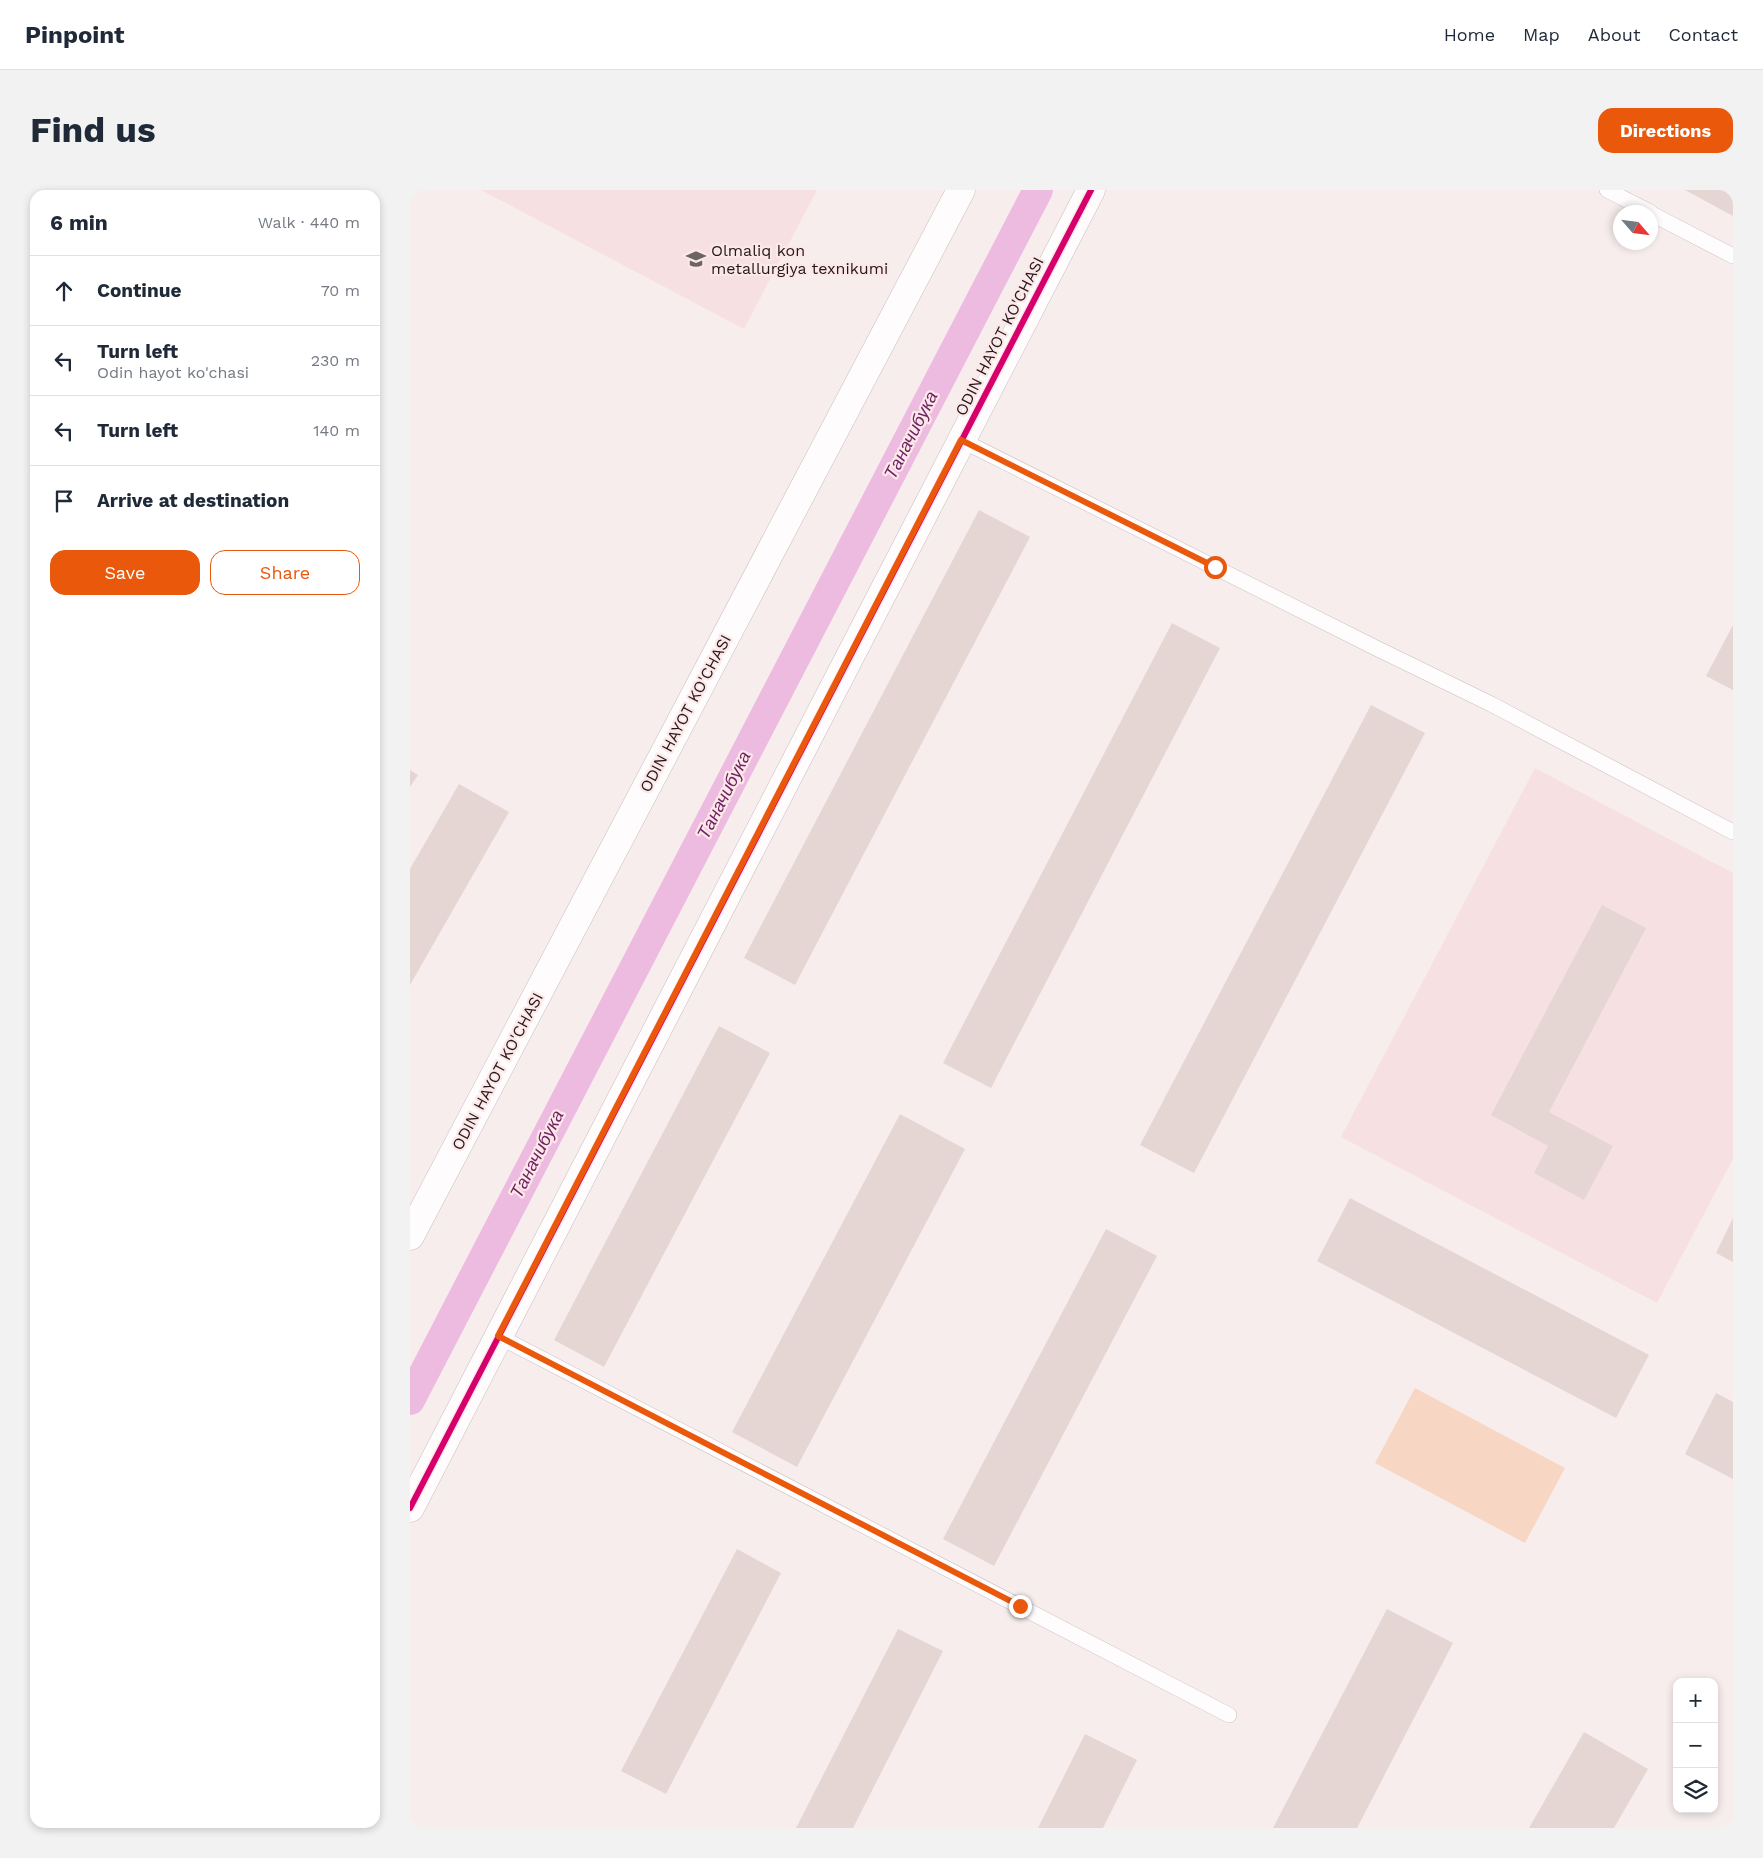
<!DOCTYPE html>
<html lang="en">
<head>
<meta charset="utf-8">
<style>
	:root { --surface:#fff; --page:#f2f2f3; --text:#1f2937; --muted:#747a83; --line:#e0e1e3; --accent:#ea580c }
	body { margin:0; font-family:"Work Sans",sans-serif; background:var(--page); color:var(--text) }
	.controls { position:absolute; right:15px; bottom:15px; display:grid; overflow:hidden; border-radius:10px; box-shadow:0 2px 8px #0003 }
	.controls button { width:45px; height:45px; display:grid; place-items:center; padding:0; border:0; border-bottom:1px solid var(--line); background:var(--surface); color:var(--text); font:25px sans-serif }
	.compass { position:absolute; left:1203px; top:15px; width:45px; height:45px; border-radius:50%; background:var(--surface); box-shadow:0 2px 8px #0003; rotate:118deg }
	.stop { position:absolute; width:15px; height:15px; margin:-11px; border:4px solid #ea580c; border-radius:50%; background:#fff }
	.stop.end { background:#ea580c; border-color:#fff; box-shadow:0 1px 5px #0008 }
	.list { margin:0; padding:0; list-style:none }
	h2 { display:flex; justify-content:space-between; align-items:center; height:65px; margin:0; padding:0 20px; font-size:21px }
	h2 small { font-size:16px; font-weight:400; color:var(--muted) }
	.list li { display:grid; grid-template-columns:32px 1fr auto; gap:15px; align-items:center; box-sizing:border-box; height:70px; padding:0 20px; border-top:1px solid var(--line) }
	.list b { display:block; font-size:19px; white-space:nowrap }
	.list p { margin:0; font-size:16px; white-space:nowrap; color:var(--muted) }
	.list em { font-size:16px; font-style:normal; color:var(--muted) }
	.actions { display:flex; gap:10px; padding:15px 20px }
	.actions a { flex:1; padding:11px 0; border:1px solid var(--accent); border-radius:15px; text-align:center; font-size:18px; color:var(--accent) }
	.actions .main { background:var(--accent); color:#fff }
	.icon { flex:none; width:28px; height:28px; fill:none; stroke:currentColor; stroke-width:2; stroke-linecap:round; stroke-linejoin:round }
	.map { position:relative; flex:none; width:1323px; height:1638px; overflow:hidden; border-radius:15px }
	header { display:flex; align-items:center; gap:30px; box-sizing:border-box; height:70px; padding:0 25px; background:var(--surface); border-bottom:1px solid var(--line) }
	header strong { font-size:24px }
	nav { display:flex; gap:28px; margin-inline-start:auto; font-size:18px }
	.intro { display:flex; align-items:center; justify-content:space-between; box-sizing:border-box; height:120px; padding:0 30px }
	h1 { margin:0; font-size:35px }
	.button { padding:12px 22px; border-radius:15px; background:var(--accent); color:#fff; font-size:18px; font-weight:700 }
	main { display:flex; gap:30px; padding:0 30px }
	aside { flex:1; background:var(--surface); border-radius:15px; box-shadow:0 2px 8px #0003 }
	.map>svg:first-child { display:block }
</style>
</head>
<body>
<header>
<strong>Pinpoint</strong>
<nav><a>Home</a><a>Map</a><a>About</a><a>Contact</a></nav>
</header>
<div class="intro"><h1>Find us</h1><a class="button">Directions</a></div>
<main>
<aside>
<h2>6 min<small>Walk · 440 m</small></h2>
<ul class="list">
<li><svg class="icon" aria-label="ahead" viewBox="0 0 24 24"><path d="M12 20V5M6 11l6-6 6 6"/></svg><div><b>Continue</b></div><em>70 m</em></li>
<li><svg class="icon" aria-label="left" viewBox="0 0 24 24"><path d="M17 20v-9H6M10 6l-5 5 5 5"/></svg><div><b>Turn left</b><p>Odin hayot ko'chasi</p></div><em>230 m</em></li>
<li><svg class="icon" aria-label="left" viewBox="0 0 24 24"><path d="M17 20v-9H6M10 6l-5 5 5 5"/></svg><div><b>Turn left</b></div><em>140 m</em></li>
<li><svg class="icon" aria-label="arrive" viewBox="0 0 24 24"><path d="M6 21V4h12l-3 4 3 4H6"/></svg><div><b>Arrive at destination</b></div></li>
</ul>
<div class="actions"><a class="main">Save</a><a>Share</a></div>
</aside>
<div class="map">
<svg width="1323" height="1638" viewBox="0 0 1323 1638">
	<rect width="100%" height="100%" fill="#f8eded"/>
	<!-- built -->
	<g fill="#f7e0e1">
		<path d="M71,0H407L334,139Z"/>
		<path d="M1125,578L1323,683V969L1247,1113L931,947Z"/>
	</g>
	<!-- green -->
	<path fill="#f8d6c4" d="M1005,1198L1155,1278L1115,1353L965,1273Z"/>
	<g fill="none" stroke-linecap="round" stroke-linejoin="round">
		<!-- canal -->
		<path stroke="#edbbe0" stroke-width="30" d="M0,1210L628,0"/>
	</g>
	<!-- building -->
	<g fill="#e5d6d3">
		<path d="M1275,0H1323V26Z"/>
		<path d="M569,320L620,347L385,795L334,768Z"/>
		<path d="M762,433L810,458L581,898L533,873Z"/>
		<path d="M1323,435V500L1296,486Z"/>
		<path d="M961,515L1015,543L784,983L730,955Z"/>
		<path d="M0,580L8,585L0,597Z"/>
		<path d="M49,594L99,622L0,795V679Z"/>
		<path d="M1192,715L1236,738L1139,922L1203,956L1174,1010L1124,983L1138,956L1081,925Z"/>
		<path d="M309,836L360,863L194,1177L144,1150Z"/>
		<path d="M490,924L555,959L387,1277L322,1242Z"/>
		<path d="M940,1008L1239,1165L1206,1228L907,1071Z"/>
		<path d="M1323,1028V1072L1306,1063Z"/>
		<path d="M696,1039L747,1066L584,1376L533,1349Z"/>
		<path d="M1306,1203L1323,1212V1289L1275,1264Z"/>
		<path d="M327,1359L371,1383L256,1604L211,1581Z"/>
		<path d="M977,1419L1043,1453L947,1638H863Z"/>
		<path d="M488,1439L533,1461L443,1638H386Z"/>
		<path d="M1174,1542L1238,1579L1204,1638H1119Z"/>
		<path d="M675,1544L727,1570L693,1638H628Z"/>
	</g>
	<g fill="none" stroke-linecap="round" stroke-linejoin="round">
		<defs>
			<g id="lane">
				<path d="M1197,0L1240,22"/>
				<path d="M1240,23L1323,66"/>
				<path d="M551,250L968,459L1081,514L1323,642"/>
				<path d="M88,1146L819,1525"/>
			</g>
			<g id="street">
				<path d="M0,1046L551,0"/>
				<path d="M0,1318L681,0"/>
			</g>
		</defs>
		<!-- lane casing -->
		<use href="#lane" stroke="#c9bebe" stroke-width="16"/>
		<!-- street casing -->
		<use href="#street" stroke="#c9bebe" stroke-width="29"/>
		<!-- lane -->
		<use href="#lane" stroke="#fefcfc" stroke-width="15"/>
		<!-- street -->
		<use href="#street" stroke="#fefcfc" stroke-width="28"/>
		<defs>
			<path id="cycleway" d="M0,1318L681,0"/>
		</defs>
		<!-- cycleway casing -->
		<use href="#cycleway" stroke="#fde8e9" stroke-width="9"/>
		<!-- cycleway -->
		<use href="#cycleway" stroke="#d6006c" stroke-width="6"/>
	</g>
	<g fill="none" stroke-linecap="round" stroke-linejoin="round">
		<!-- route -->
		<path stroke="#ea580c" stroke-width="6" d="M610,1416L88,1146L551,250L805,377"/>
	</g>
	<!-- icons -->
	<defs>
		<symbol id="university-bare" viewBox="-9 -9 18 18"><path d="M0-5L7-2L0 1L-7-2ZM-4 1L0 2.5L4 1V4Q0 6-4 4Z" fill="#6e6363" stroke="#fde8e9" stroke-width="2.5" paint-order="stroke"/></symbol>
	</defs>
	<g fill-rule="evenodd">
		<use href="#university-bare" x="272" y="55" width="28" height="28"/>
	</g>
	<g text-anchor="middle" stroke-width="4.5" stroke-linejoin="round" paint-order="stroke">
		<!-- poi labels -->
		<g font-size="16" fill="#241819" stroke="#fde8e9" text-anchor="start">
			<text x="301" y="66">Olmaliq kon<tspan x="301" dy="18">metallurgiya texnikumi</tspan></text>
		</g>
		<!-- street labels -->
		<g font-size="16" fill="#241819" stroke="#fde8e9">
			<text transform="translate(589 146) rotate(-63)" y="6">ODIN HAYOT KO'CHASI</text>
			<text transform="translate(275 523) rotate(-62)" y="6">ODIN HAYOT KO'CHASI</text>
			<text transform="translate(87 881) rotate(-62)" y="6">ODIN HAYOT KO'CHASI</text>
		</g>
		<!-- water labels -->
		<g font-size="18" font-style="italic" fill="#6f2264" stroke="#fde8e9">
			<text transform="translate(501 245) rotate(-63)" y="6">Таначибука</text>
			<text transform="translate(314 605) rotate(-63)" y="6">Таначибука</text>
			<text transform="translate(127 964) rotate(-63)" y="6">Таначибука</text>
		</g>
	</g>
</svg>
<div class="controls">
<button>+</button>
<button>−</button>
<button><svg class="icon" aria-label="layers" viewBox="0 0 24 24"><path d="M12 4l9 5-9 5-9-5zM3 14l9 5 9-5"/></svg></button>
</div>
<svg class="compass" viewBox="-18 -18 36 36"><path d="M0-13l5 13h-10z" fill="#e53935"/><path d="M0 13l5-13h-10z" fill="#747a83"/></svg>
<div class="stop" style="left:805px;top:377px"></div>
<div class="stop end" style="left:610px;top:1416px"></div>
</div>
</main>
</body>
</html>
